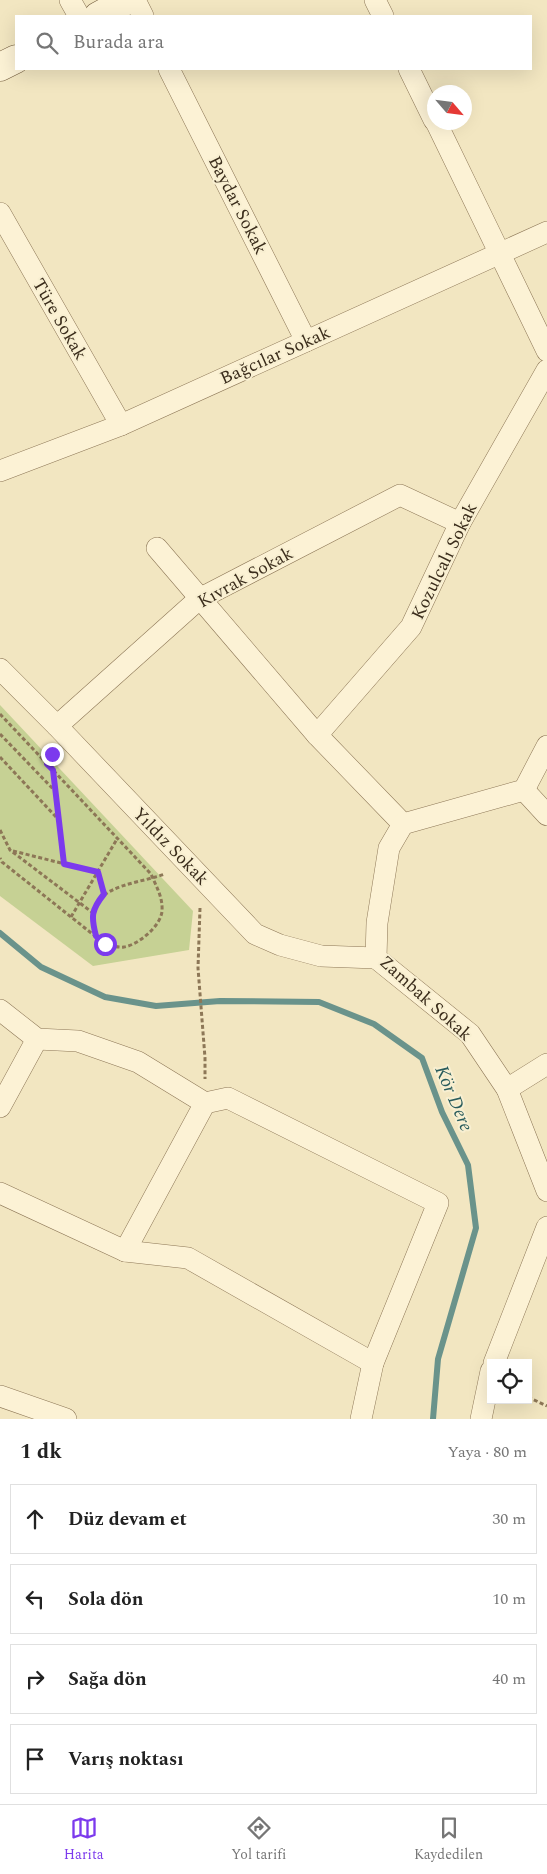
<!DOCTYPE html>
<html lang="tr">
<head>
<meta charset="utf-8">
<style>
	:root { --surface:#fff; --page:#f6f6f6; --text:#222; --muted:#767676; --line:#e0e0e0; --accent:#7c3aed }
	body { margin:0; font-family:Spectral,serif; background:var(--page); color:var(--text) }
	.controls { position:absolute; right:15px; bottom:15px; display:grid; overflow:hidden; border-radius:0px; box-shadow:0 5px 20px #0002 }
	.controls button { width:45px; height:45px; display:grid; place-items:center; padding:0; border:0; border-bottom:1px solid var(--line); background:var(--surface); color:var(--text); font:25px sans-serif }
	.compass { position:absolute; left:427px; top:85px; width:45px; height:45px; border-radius:50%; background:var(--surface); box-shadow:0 5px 20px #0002; rotate:118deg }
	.stop { position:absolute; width:15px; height:15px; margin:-11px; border:4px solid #7c3aed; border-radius:50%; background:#fff }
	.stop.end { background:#7c3aed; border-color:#fff; box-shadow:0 1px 5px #0008 }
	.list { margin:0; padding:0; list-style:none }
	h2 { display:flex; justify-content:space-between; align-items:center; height:65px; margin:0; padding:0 20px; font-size:21px }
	h2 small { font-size:16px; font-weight:400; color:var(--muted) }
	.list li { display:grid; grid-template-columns:32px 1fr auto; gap:15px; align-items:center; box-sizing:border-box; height:70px; margin:0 10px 10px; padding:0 10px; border:1px solid var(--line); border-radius:0px }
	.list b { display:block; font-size:19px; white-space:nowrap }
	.list em { font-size:16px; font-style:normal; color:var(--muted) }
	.icon { flex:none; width:28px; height:28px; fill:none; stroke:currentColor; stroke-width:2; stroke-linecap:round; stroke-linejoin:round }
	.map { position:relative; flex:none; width:547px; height:1419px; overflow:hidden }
	.search { position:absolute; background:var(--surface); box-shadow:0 5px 20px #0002; left:15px; right:15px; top:15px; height:55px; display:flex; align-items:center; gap:12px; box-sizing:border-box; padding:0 18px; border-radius:0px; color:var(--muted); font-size:19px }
	.sheet { height:385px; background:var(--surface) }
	nav { display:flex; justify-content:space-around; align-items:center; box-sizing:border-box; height:70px; border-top:1px solid var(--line); background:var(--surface); font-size:14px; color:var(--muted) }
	nav a { display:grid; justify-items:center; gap:2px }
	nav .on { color:var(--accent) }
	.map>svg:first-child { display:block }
</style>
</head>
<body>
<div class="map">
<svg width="547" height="1419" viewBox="0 0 547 1419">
	<rect width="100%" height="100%" fill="#f2e6c1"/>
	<!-- green -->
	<path fill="#c6d194" d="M0,705L193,911L189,950L93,966L0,896Z"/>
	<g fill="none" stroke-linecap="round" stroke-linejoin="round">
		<!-- stream -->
		<path stroke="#6a938b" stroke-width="6" d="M0,933L41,967L105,997L156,1006L220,1001L319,1002L374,1024L422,1058L442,1112L468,1165L476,1228L438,1359L433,1419"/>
		<defs>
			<g id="street">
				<path d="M70,0L79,16"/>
				<path d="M135,0L143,16"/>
				<path d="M375,0L383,16"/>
				<path d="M169,69L306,341"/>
				<path d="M409,69L434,120"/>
				<path d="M436,122L547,351"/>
				<path d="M0,213L121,425"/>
				<path d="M0,471L121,425L547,232"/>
				<path d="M157,548L317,735L403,824"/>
				<path d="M0,669L57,726L255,934L280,945L321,956L376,958"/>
				<path d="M57,726L199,599L400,495L460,523"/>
				<path d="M317,735L411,627L460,523L547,370"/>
				<path d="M524,790L547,815"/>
				<path d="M403,824L389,848L377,923L376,958L470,1034L507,1089L547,1191"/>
				<path d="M403,824L524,790L547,746"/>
				<path d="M0,1010L37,1039L78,1041L138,1062L205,1103"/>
				<path d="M507,1089L547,1064"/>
				<path d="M0,1107L37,1039"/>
				<path d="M0,1193L125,1251L188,1258L373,1363"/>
				<path d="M125,1251L205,1103L228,1098L438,1203L373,1363L361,1419"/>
				<path d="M494,1363L547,1227"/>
				<path d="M0,1396L66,1419"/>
				<path d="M481,1419L491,1371"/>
			</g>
			<g id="secondary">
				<path d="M98,16L128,0"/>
				<path d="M0,67L16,59"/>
			</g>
		</defs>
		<!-- street casing -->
		<use href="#street" stroke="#8d7757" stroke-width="22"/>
		<!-- secondary casing -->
		<use href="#secondary" stroke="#6f583a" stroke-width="29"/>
		<!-- path -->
		<g stroke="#8d7757" stroke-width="3" stroke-dasharray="4 2.5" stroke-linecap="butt">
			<path d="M0,714L151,874C156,886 163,897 162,911C161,926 138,945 124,947C118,948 111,945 105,944L2,862L0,858"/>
			<path d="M0,734L55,791"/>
			<path d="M0,757L58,819"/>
			<path d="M47,764L52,754"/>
			<path d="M53,771L64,864"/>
			<path d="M0,830L10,850L93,913"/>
			<path d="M13,851L97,872L104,894"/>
			<path d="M200,908L198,968L205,1058V1079"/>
			<path d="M71,917L117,839"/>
			<path d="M96,937C82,884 128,887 165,874"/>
			<path d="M528,1397L547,1406"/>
		</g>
		<!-- street -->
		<use href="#street" stroke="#fcf2d5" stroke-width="21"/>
		<!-- secondary -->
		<use href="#secondary" stroke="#fcf2d5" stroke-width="28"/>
	</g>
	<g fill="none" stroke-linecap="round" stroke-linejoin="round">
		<!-- route -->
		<path stroke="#7c3aed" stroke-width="6" d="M52,754L47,764L53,770L64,864L98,872L104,894C91,910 91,917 96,936L105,944"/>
	</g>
	<g text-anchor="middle" stroke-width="4" stroke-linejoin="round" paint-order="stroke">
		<!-- street labels -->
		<g font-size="18" fill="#3b2d1c" stroke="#f8efd1">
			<text transform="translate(238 205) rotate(63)" y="6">Baydar Sokak</text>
			<text transform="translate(60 319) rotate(60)" y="6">Türe Sokak</text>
			<text transform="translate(275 355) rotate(-24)" y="6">Bağcılar Sokak</text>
			<text transform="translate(444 561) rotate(-64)" y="6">Kozulcalı Sokak</text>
			<text transform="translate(245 577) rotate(-29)" y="6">Kıvrak Sokak</text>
			<text transform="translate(171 846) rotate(46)" y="6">Yıldız Sokak</text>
			<text transform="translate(426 998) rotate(42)" y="6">Zambak Sokak</text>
		</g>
		<!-- water labels -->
		<g font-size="19" font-style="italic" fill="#2a5c5c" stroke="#f8efd1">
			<text transform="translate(455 1098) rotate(67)" y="7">Kör Dere</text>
		</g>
	</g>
</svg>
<div class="controls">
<button><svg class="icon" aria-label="locate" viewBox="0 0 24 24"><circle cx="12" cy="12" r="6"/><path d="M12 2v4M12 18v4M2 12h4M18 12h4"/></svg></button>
</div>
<svg class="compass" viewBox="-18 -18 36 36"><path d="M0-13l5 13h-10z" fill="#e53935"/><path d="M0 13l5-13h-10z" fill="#767676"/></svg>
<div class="stop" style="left:105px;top:944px"></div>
<div class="stop end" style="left:52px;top:754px"></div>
<div class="search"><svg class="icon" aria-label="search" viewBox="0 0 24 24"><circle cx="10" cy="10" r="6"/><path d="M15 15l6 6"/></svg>Burada ara</div>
</div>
<section class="sheet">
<h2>1 dk<small>Yaya · 80 m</small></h2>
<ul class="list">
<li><svg class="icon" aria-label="ahead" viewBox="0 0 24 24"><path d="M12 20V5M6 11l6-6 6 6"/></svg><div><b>Düz devam et</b></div><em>30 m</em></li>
<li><svg class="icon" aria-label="left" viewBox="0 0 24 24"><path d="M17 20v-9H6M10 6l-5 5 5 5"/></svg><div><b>Sola dön</b></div><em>10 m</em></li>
<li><svg class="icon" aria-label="right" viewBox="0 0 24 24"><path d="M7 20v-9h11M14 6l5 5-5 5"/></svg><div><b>Sağa dön</b></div><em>40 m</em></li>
<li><svg class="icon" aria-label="arrive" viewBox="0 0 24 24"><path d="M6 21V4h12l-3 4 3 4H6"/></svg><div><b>Varış noktası</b></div></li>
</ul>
</section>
<nav>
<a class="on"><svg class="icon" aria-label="map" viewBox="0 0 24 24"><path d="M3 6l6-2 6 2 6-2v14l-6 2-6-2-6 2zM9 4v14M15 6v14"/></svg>Harita</a>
<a><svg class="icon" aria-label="directions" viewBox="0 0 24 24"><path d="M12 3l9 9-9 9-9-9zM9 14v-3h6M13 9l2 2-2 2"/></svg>Yol tarifi</a>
<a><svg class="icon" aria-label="saved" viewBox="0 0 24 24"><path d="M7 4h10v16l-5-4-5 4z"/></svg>Kaydedilen</a>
</nav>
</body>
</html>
